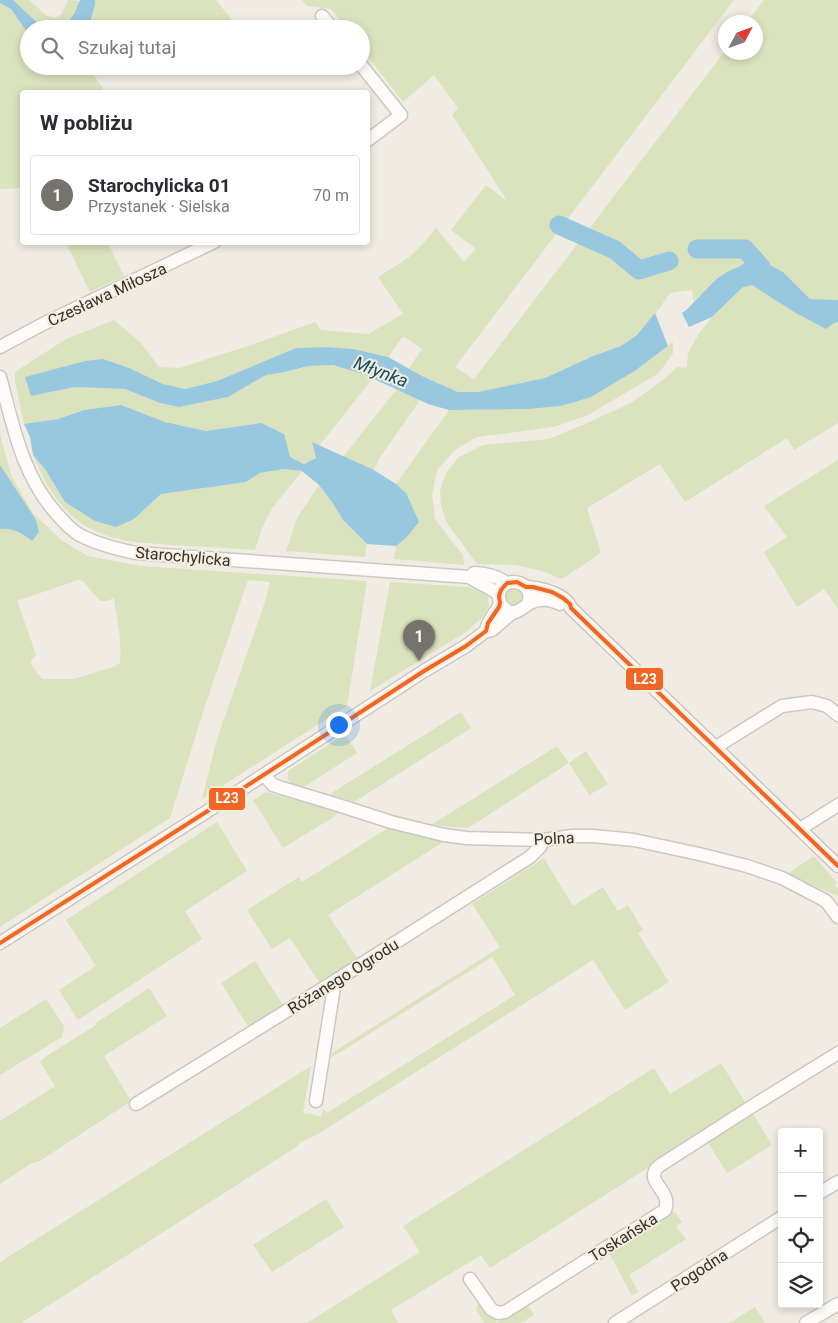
<!DOCTYPE html>
<html lang="pl">
<head>
<meta charset="utf-8">
<style>
	:root { --surface:#fff; --page:#f2f2f3; --text:#2b2b33; --muted:#7c7c81; --line:#e1e1e2; --accent:#76726c }
	body { margin:0; font-family:Roboto,sans-serif; background:var(--page); color:var(--text) }
	.controls { position:absolute; right:15px; bottom:15px; display:grid; overflow:hidden; border-radius:5px; box-shadow:0 2px 8px #0003 }
	.controls button { width:45px; height:45px; display:grid; place-items:center; padding:0; border:0; border-bottom:1px solid var(--line); background:var(--surface); color:var(--text); font:25px sans-serif }
	.compass { position:absolute; left:718px; top:15px; width:45px; height:45px; border-radius:50%; background:var(--surface); box-shadow:0 2px 8px #0003; rotate:49deg }
	.you { position:absolute; left:338px; top:724px; width:18px; height:18px; margin:-12px; border:4px solid #fff; border-radius:50%; background:#1a73e8; box-shadow:0 0 0 8px #1a73e833 }
	.badge { display:grid; place-items:center; width:32px; height:32px; border-radius:50%; background:var(--accent); color:#fff; font-size:16px; font-weight:700 }
	.pin { position:absolute; translate:-50% -41px; filter:drop-shadow(0 1px 2px #0008) }
	.pin::after { content:''; position:absolute; top:26px; width:18px; height:15px; background:inherit; clip-path:polygon(0 0,100% 0,50% 100%) }
	.list { margin:0; padding:0; list-style:none }
	h2 { display:flex; justify-content:space-between; align-items:center; height:65px; margin:0; padding:0 20px; font-size:21px }
	h2 small { font-size:16px; font-weight:400; color:var(--muted) }
	.list li { display:grid; grid-template-columns:32px 1fr auto; gap:15px; align-items:center; box-sizing:border-box; height:80px; margin:0 10px 10px; padding:0 10px; border:1px solid var(--line); border-radius:5px }
	.list b { display:block; font-size:19px; white-space:nowrap }
	.list p { margin:0; font-size:16px; white-space:nowrap; color:var(--muted) }
	.list em { font-size:16px; font-style:normal; color:var(--muted) }
	.icon { flex:none; width:28px; height:28px; fill:none; stroke:currentColor; stroke-width:2; stroke-linecap:round; stroke-linejoin:round }
	.map { position:relative; flex:none; width:838px; height:1323px; overflow:hidden }
	.search { position:absolute; background:var(--surface); box-shadow:0 2px 8px #0003; left:20px; top:20px; width:350px; height:55px; display:flex; align-items:center; gap:12px; box-sizing:border-box; padding:0 18px; border-radius:28px; color:var(--muted); font-size:19px }
	.panel { position:absolute; background:var(--surface); box-shadow:0 2px 8px #0003; left:20px; top:90px; width:350px; height:155px; border-radius:5px }
	.map>svg:first-child { display:block }
</style>
</head>
<body>
<div class="map">
<svg width="838" height="1323" viewBox="0 0 838 1323">
	<rect width="100%" height="100%" fill="#f0ece3"/>
	<!-- green -->
	<g fill="#dbe2be" fill-rule="evenodd">
		<path d="M13,0H29L47,16L55,18L61,15L68,0L80,1L75,12L64,29H44Z"/>
		<path d="M95,0H216L231,19L215,29H152L145,20L135,29H88L95,5Z"/>
		<path d="M302,0H734L455,367L474,379L725,51L726,52H756V22H747L764,0H838V300L810,299L783,272L770,265L762,256L750,257C742,270 727,270 716,279C708,286 701,295 694,303L692,290L670,293L659,309L637,335L621,346L593,356L545,378L478,392H458L424,377L409,368L422,349L403,336L388,357L353,349L326,347L296,348L217,381L185,389L163,384L129,368L31,396L75,387L125,389L160,403L179,407L228,397L266,375L285,372L308,366L333,365L363,374L373,378L319,446L312,443L316,458L304,464L290,457L283,434L261,423L206,431L165,422L121,405L84,410L58,419L24,424L15,381V372L66,339L114,320L141,343L159,367L179,368L254,344L315,322L321,330L368,334L403,314L378,277L408,258L422,245L436,228L464,262L476,249L451,230L486,185L508,202L452,115L458,108L434,75L403,102L361,48V29H347L331,9L307,6Z"/>
		<path d="M0,3L11,9L29,35V66H88L105,92H22V188L0,189Z"/>
		<path d="M66,243H108L124,276L90,292Z"/>
		<path d="M752,285L794,312L834,323L838,322V423L794,450L787,438L685,502L660,464L587,508L601,553L562,579L542,571L516,565L477,564L447,523L441,506L440,490L446,473L459,457L483,445L549,439L587,423L631,403L663,380L677,367L687,368L688,353L700,332L712,317L743,286Z"/>
		<path d="M673,342V353L659,373L588,415L553,427L477,437L456,449L437,470L432,495L435,519L451,540L463,555L464,565L394,559L396,546L406,538V493L396,484L449,410H487L636,370L662,351Z"/>
		<path d="M397,389L420,400L379,459L374,470L343,457Z"/>
		<path d="M0,434L11,475L32,512L61,540L88,556L141,566L367,581L347,706L202,799L217,739L265,602L270,582L248,580L203,712L170,818L0,927ZM78,580L83,581L100,601H107L114,598C117,619 122,641 120,663L113,667L74,679H42L30,663L36,654L17,601Z"/>
		<path d="M33,455L45,469L65,502L134,519L161,494L246,482L260,473L284,469L302,471L273,507L262,528L255,550C227,548 199,546 172,545C150,543 128,543 108,536C69,525 47,490 33,455Z"/>
		<path d="M838,460V609L824,589L797,607L764,552L787,537L764,506Z"/>
		<path d="M319,485L332,502L343,520L367,544L365,557L286,551L297,518Z"/>
		<path d="M390,582L468,587L484,592L488,597L489,606L485,615L466,632L370,691Z"/>
		<circle cx="514" cy="596" r="8"/>
		<path d="M461,712L471,728L354,802L330,794Z"/>
		<path d="M345,734L357,753L304,787L291,783L288,780V771Z"/>
		<path d="M557,746L569,763L586,751L608,784L589,795L569,763L468,828L431,825Z"/>
		<path d="M266,792L339,812L332,818L283,848L253,800Z"/>
		<path d="M217,822L247,871L185,911L202,939L78,1020L59,990L96,966L66,920Z"/>
		<path d="M388,828L445,841L328,915L358,959L319,982L290,938L272,949L247,910L299,877L302,882Z"/>
		<path d="M814,856L837,883L835,885L838,889V896L787,874Z"/>
		<path d="M544,858L573,906L603,887L618,911L628,905L643,930L638,933L669,982L625,1010L593,960L318,1134L299,1143L298,1146L21,1323H0V1262L311,1066L303,1113L312,1114L321,1117L323,1109L327,1113L515,995L492,957L331,1058L332,1053L500,947L472,904Z"/>
		<path d="M255,961L283,1005L249,1028L221,983Z"/>
		<path d="M149,988L167,1016L104,1056L131,1101L40,1161L32,1163L0,1184V1121L55,1086L40,1062L45,1057L96,1025V1023Z"/>
		<path d="M46,999L64,1026L62,1037L0,1075V1028Z"/>
		<path d="M721,1063L747,1105L490,1268L481,1255L391,1310L398,1323H307L420,1252L403,1226L654,1068L670,1094Z"/>
		<path d="M752,1112L772,1145L727,1173L707,1141Z"/>
		<path d="M326,1199L344,1227L272,1272L253,1245Z"/>
		<path d="M674,1211L682,1222L676,1227L686,1239L629,1275L638,1292L632,1296L609,1253Z"/>
		<path d="M480,1302L497,1323L527,1304L534,1315L521,1323H484L476,1310L478,1303Z"/>
		<path d="M755,1307L765,1323H729Z"/>
	</g>
	<!-- water -->
	<g fill="#97c8df">
		<path d="M0,0H13L44,29H29V35L11,9L0,3Z"/>
		<path d="M80,0H95V5L88,29H64L75,12Z"/>
		<path d="M756,255L762,256L770,265L783,272L810,299L838,300V322L834,323L826,329L794,312L752,285L743,287L712,317L689,327L682,313C686,310 691,306 694,302C705,292 713,279 727,272C736,267 744,267 750,257Z"/>
		<path d="M655,313L668,346L636,370L591,397L561,406L527,409L449,410L428,404L363,374L333,365L308,366L285,372L266,375L228,397L179,407L160,403L125,389L75,387L31,396L25,377L85,361L103,359L129,368L163,384L185,389L217,381L296,348L326,347L353,349L388,357L424,377L458,392H478L545,378L593,356L621,346L637,335Z"/>
		<path d="M121,405L165,422L206,431L261,423L284,434L290,457L304,464L316,458L312,442L374,470L396,484L406,493L419,522L406,538L396,546L367,544L343,520L332,502L319,485L302,471L284,469L260,473L246,482L161,494L134,519L116,527L95,521L65,502L45,469L33,455L30,437L24,424L58,419L84,410Z"/>
		<path d="M0,465L36,520L39,532L32,541C22,533 13,528 0,529Z"/>
	</g>
	<g fill="none" stroke-linecap="round" stroke-linejoin="round">
		<!-- river -->
		<g stroke="#97c8df" stroke-width="19">
			<path d="M559,225L615,250L639,270L669,261"/>
			<path d="M697,249H745L761,267"/>
		</g>
		<defs>
			<g id="minor">
				<path d="M322,16L333,29"/>
				<path d="M361,65L401,115L368,140"/>
				<path d="M0,347L43,324L214,242"/>
				<path d="M0,377C13,425 22,475 56,513C63,521 70,529 78,534C96,544 116,549 136,553L470,577C478,584 490,586 499,595"/>
				<path d="M470,577L474,573C486,573 498,577 507,583"/>
				<path d="M526,587C541,588 565,593 571,608L838,866"/>
				<path d="M528,604C537,579 499,574 499,596C499,600 500,604 503,607C515,619 522,607 530,603C540,598 550,599 560,604"/>
				<path d="M486,631C487,620 497,613 500,603"/>
				<path d="M716,747L782,706L812,702L827,706L838,715"/>
				<path d="M264,775L273,785L282,788L335,804L391,822L444,835L466,838L543,840L572,836H593L634,840L699,854L747,866L782,878L826,901L838,917"/>
				<path d="M800,829L838,805"/>
				<path d="M0,943L225,800L424,671L466,646L486,631L492,630L513,612"/>
				<path d="M316,1101L335,981"/>
				<path d="M136,1104L335,981L530,857L540,847L543,840"/>
				<path d="M819,1193L838,1182"/>
				<path d="M470,1279L491,1309L498,1313L505,1312L665,1210C673,1190 642,1181 659,1166L751,1107L838,1053"/>
				<path d="M615,1323L782,1217"/>
				<path d="M806,1323L838,1304"/>
			</g>
		</defs>
		<!-- minor casing -->
		<use href="#minor" stroke="#cbc8c1" stroke-width="15"/>
		<!-- minor -->
		<use href="#minor" stroke="#fdfcfb" stroke-width="12"/>
		<defs>
			<path id="bus-1" d="M0,943L225,800L424,671L466,646L486,631L488,623L499,607L500,603L499,596L501,590L507,583L517,582L526,587H533L552,592L563,598L570,604L571,608L838,866"/>
		</defs>
		<!-- bus-1 casing -->
		<use href="#bus-1" stroke="#f5edde" stroke-width="8"/>
		<!-- bus-1 -->
		<use href="#bus-1" stroke="#f26522" stroke-width="4"/>
	</g>
	<g text-anchor="middle" stroke-width="4" stroke-linejoin="round" paint-order="stroke">
		<!-- street labels -->
		<g font-size="16" fill="#35312c" stroke="#f5edde">
			<text transform="translate(107 294) rotate(-25)" y="6">Czesława Miłosza</text>
			<text transform="translate(183 556) rotate(5)" y="6">Starochylicka</text>
			<text transform="translate(554 838) rotate(-3)" y="6">Polna</text>
			<text transform="translate(343 976) rotate(-32)" y="6">Różanego Ogrodu</text>
			<text transform="translate(623 1237) rotate(-32)" y="6">Toskańska</text>
			<text transform="translate(699 1270) rotate(-33)" y="6">Pogodna</text>
		</g>
		<!-- water labels -->
		<g font-size="18" font-style="italic" fill="#134d66" stroke="#f5edde">
			<text transform="translate(381 372) rotate(21)" y="6">Młynka</text>
		</g>
	</g>
	<g stroke="#f5edde" stroke-width="2">
		<rect x="625" y="667" width="39" height="24" rx="5" fill="#f26522"/>
		<rect x="208" y="787" width="38" height="24" rx="5" fill="#f26522"/>
	</g>
	<g font-size="14" text-anchor="middle" font-weight="bold" fill="#fff">
		<text x="645" y="684">L23</text>
		<text x="227" y="803">L23</text>
	</g>
</svg>
<div class="controls">
<button>+</button>
<button>−</button>
<button><svg class="icon" aria-label="locate" viewBox="0 0 24 24"><circle cx="12" cy="12" r="6"/><path d="M12 2v4M12 18v4M2 12h4M18 12h4"/></svg></button>
<button><svg class="icon" aria-label="layers" viewBox="0 0 24 24"><path d="M12 4l9 5-9 5-9-5zM3 14l9 5 9-5"/></svg></button>
</div>
<svg class="compass" viewBox="-18 -18 36 36"><path d="M0-13l5 13h-10z" fill="#e53935"/><path d="M0 13l5-13h-10z" fill="#7c7c81"/></svg>
<div class="you"></div>
<div class="pin badge" style="left:419px;top:661px">1</div>
<div class="search"><svg class="icon" aria-label="search" viewBox="0 0 24 24"><circle cx="10" cy="10" r="6"/><path d="M15 15l6 6"/></svg>Szukaj tutaj</div>
<section class="panel">
<h2>W pobliżu<small></small></h2>
<ul class="list">
<li><span class="badge">1</span><div><b>Starochylicka 01</b><p>Przystanek · Sielska</p></div><em>70 m</em></li>
</ul>
</section>
</div>
</body>
</html>
